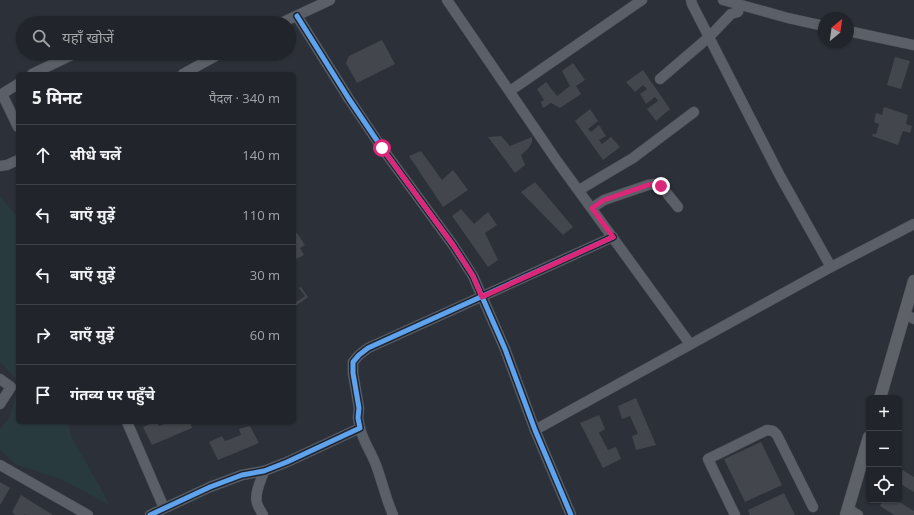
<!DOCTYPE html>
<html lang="hi">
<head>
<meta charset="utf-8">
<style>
	:root { --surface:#21242a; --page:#292c32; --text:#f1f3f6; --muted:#a2a4a8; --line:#3e4147 }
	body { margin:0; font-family:"Open Sans","Noto Sans Devanagari",sans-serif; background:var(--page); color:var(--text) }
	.controls { position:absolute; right:12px; bottom:12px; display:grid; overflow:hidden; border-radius:6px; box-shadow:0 1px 3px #0004 }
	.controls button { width:36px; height:36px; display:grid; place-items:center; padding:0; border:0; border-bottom:1px solid var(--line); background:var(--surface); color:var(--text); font:20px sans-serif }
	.compass { position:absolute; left:818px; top:12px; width:36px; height:36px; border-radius:50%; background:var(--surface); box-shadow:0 1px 3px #0004; rotate:29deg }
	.stop { position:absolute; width:12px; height:12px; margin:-9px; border:3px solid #db2777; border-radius:50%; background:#fff }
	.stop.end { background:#db2777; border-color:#fff; box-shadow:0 1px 4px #0008 }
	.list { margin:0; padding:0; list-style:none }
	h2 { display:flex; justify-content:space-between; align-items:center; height:52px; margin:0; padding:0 16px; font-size:17px }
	h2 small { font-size:13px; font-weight:400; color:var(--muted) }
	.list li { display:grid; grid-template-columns:26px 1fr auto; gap:12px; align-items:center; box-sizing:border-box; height:60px; padding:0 16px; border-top:1px solid var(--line) }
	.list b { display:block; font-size:15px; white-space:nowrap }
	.list em { font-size:13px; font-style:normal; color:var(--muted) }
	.icon { flex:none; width:22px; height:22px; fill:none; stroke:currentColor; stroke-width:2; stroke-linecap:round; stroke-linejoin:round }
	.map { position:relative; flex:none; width:914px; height:515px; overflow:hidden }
	.search { position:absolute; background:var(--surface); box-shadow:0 1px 3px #0004; left:16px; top:16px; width:280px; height:44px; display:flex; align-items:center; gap:10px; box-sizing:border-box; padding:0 14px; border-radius:22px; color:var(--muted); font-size:15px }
	.panel { position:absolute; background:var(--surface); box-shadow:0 1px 3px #0004; left:16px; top:72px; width:280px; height:352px; border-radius:6px }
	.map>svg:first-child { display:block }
</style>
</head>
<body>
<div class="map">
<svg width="914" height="515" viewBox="0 0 914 515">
	<rect width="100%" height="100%" fill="#2c3038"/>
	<!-- green -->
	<g fill="#293a3e">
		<path d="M0,196L18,218V381L0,362Z"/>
		<path d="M18,385V422H68L71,436L110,505L60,479L15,464L0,449V429L10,417Z"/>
	</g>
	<!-- building -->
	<g fill="#43464d">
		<path d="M382,40L395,64L357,83L346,63L349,56Z"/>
		<path d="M895,57L910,61L901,89L887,85Z"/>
		<path d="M573,63L585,80L576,86L581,94L560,108L551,103L543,108L541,102L544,100L537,89L546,82L557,96L570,86L562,71Z"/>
		<path d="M643,70L670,109L656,121L647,109L658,101L655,97L646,104L640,94L647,89L643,85L635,92L626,82Z"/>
		<path d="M884,107L908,115L906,124L912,126L910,133L903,131L898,145L872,136L873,134H876L879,124L874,122L876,113L882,115Z"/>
		<path d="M590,109L598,121L588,129L591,132L599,125L606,136L599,140L602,144L611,137L620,147L603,160L575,121Z"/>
		<path d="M501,136L510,146L532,137V142L528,149L521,155L525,165L515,173L488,137Z"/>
		<path d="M421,151L442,180L453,170L468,190L443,207L409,156Z"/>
		<path d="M535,182L573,227L563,235L521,192Z"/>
		<path d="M461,209L474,224L488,212L497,225L485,233L498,260L488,267L452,216Z"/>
		<path d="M297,233L305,245L300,248L304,255L294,260V235Z"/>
		<path d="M301,287L308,297L294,307V302L295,303L305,296L299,288Z"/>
		<path d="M636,398L656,445L636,450L632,436L638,434L630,416L622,419L618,406Z"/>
		<path d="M599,415L605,429L599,433L608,450L616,447L621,459L603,468L580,423Z"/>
		<path d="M154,422H157L159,426L169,422H190L192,428L152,445L143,427Z"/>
		<path d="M250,426L259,443L218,460L209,442L222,436L225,441L241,435L239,429Z"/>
		<path d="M761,442L782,485L745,502L724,459Z"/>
		<path d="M899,468L914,477V492L899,483Z"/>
		<path d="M0,482L10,488L0,505Z"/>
		<path d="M784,493L795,515H750L748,510Z"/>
		<path d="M21,495L53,515H26L25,514L24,515H15L12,512Z"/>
		<path d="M883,500H896L914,511V515H894L880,506Z"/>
	</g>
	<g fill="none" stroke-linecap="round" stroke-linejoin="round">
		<defs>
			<g id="minor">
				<path d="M447,0L557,161L690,344"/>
				<path d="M691,0L692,4L780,176L831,267"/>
				<path d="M723,0L788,18L824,26"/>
				<path d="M297,16L349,99L382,148L453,245L473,276L505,349L535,430L571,515"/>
				<path d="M281,23L330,0"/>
				<path d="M848,31L914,45"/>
				<path d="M32,74L76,53"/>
				<path d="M183,74L221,53"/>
				<path d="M660,79L709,37L731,14L738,12L740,5"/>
				<path d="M18,84L2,94L18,127"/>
				<path d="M510,91L642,0"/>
				<path d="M0,166L7,165L18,160"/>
				<path d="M579,190L633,158L694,112"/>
				<path d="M592,208L604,200L648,185L655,184L661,186L678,207"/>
				<path d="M905,314L914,319"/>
				<path d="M0,379L11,387L0,404"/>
				<path d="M127,422L164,508"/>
				<path d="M360,428C363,441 371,452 376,465C382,481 386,499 393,515"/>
				<path d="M535,430L831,267L914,224"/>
				<path d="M0,465L88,515"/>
				<path d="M848,509L858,515"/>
				<path d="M150,515L210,487L242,475L264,471L287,462L360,428L358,418L359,408L353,373V362L359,355L368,348L613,237"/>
				<path d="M263,515C261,511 258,507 257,503C254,493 261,481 264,471"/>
				<path d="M735,515L708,459L767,430L773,431L777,435L813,507"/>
			</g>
			<g id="major">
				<path d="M880,398L914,281"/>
				<path d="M846,515L869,437"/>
			</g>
		</defs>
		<!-- minor casing -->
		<use href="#minor" stroke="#484b51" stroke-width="11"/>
		<!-- major casing -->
		<use href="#major" stroke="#4a4d55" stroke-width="13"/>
		<!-- minor -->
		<use href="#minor" stroke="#5b5f67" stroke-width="10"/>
		<!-- major -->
		<use href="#major" stroke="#5e6168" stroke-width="12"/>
		<defs>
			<g id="cycleway">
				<path d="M297,16L349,99L382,148L453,245L473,276L505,349L535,430L571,515"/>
				<path d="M150,515L210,487L242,475L264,471L287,462L360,428L358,418L359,408L353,373V362L359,355L368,348L613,237"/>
			</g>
		</defs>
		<!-- cycleway casing -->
		<use href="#cycleway" stroke="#1f2633" stroke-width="8"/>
		<!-- cycleway -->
		<use href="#cycleway" stroke="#60a3ed" stroke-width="5"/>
	</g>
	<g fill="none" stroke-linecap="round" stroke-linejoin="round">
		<!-- route -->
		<path stroke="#db2777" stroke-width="5" d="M382,148L453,245L473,276L482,297L613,237L592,208L604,200L648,185L655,184L661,186"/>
	</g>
</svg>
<div class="controls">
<button>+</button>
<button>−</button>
<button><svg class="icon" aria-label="locate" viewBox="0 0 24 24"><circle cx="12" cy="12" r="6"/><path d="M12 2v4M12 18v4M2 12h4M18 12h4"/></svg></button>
</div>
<svg class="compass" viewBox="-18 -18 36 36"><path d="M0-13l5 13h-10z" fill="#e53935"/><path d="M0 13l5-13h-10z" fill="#a2a4a8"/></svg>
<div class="stop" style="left:382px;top:148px"></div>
<div class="stop end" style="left:661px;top:186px"></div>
<div class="search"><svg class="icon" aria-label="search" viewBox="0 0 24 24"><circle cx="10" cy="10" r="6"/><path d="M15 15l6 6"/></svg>यहाँ खोजें</div>
<section class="panel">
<h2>5 मिनट<small>पैदल · 340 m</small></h2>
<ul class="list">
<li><svg class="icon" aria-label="ahead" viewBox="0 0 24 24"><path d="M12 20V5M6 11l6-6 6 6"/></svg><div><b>सीधे चलें</b></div><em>140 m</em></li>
<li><svg class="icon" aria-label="left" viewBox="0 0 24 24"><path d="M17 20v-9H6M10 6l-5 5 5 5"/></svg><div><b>बाएँ मुड़ें</b></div><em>110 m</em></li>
<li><svg class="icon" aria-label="left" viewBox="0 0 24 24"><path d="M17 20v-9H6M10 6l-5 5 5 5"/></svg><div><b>बाएँ मुड़ें</b></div><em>30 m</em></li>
<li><svg class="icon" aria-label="right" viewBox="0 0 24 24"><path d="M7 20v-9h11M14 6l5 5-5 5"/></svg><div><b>दाएँ मुड़ें</b></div><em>60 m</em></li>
<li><svg class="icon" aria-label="arrive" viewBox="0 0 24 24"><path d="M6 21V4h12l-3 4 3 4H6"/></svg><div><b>गंतव्य पर पहुँचे</b></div></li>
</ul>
</section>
</div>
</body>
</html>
